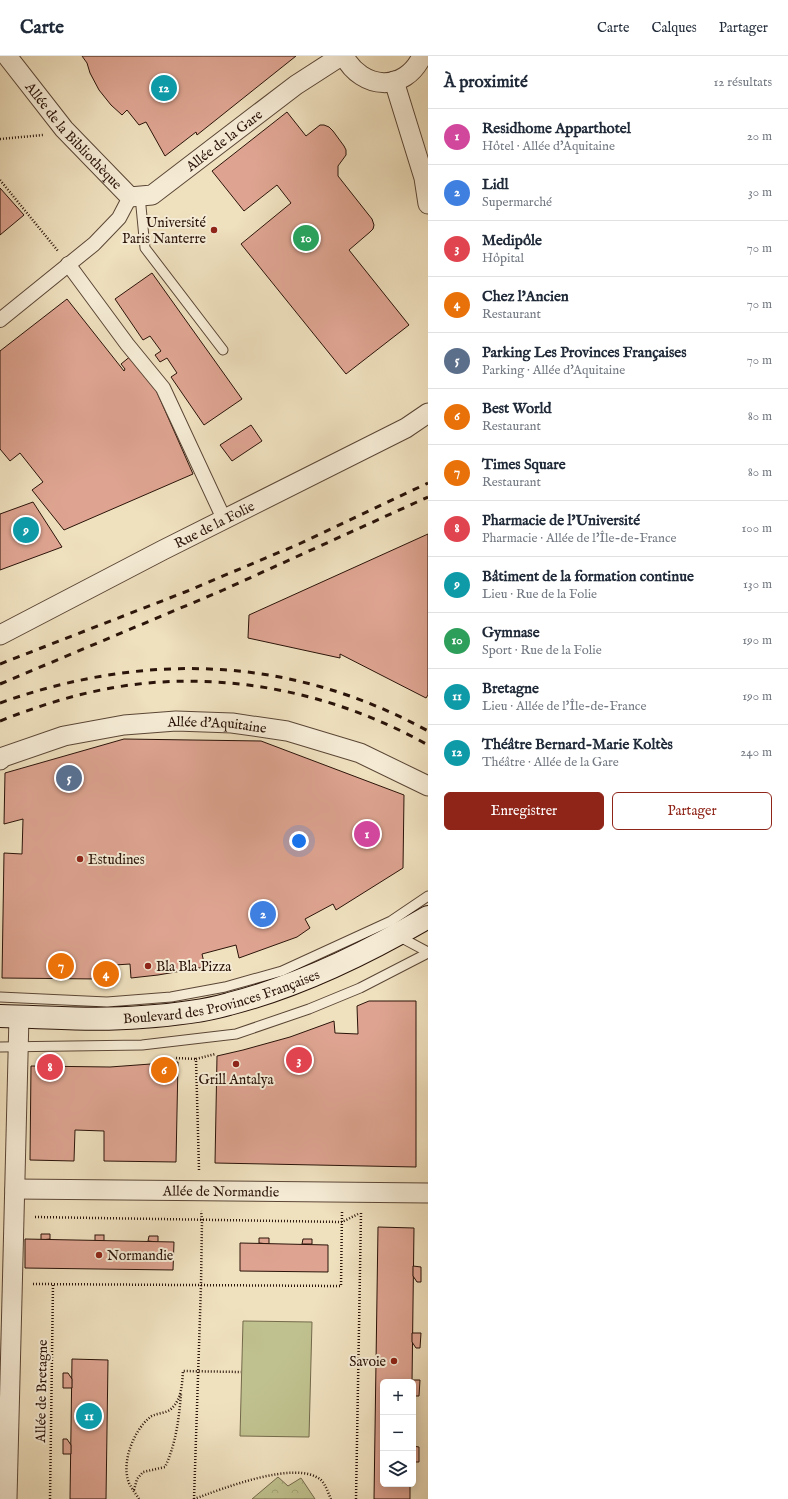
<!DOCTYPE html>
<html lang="fr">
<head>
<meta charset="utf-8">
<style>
	:root { --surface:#fff; --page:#f6f6f7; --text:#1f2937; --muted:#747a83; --line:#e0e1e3; --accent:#8f2418 }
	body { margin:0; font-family:"IM FELL English",serif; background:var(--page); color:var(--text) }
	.controls { position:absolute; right:12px; bottom:12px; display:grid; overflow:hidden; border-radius:6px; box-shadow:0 2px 10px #0003 }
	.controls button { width:36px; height:36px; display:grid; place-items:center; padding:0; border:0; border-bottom:1px solid var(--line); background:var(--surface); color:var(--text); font:20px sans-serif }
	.you { position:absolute; left:299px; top:785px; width:14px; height:14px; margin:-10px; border:3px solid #fff; border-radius:50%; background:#1a73e8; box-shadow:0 0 0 6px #1a73e833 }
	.badge { display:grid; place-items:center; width:26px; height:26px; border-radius:50%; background:var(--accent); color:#fff; font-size:13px; font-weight:700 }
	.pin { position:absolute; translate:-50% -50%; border:2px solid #fff; box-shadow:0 1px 4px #0006 }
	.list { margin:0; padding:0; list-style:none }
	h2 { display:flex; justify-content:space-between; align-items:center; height:52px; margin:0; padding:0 16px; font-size:17px }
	h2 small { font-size:13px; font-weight:400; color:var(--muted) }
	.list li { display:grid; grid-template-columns:26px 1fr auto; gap:12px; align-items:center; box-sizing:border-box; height:56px; padding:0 16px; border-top:1px solid var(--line) }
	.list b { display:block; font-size:15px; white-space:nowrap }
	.list p { margin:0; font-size:13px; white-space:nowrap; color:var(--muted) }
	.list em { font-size:13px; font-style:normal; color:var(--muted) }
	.actions { display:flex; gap:8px; padding:12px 16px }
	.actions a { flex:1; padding:9px 0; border:1px solid var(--accent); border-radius:6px; text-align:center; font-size:14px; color:var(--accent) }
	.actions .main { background:var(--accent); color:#fff }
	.icon { flex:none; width:22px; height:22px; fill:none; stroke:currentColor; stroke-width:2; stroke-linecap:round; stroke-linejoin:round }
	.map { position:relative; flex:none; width:428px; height:1443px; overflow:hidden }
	header { display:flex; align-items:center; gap:24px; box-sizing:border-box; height:56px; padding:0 20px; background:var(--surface); border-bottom:1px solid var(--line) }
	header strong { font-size:19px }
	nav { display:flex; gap:22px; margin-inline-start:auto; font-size:14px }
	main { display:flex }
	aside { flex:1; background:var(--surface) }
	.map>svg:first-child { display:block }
</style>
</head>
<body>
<header>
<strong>Carte</strong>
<nav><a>Carte</a><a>Calques</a><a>Partager</a></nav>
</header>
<main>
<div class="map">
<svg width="428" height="1443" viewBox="0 0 428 1443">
	<defs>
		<pattern id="park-crowns" width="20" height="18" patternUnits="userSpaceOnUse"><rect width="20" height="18" fill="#bfc18e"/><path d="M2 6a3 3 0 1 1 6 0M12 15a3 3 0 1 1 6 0" fill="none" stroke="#a4a579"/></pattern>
	</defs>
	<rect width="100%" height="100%" fill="#efe0be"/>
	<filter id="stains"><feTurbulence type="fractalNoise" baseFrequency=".005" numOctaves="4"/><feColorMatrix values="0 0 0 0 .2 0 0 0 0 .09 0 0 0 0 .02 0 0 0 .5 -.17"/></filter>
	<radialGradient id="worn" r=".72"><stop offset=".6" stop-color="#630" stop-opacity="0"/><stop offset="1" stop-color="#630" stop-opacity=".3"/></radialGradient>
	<!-- park -->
	<path fill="url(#park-crowns)" stroke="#746a4c" d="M278,1421L288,1430L301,1422L315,1443H252Z"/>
	<!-- pitch -->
	<path fill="#bfc18e" stroke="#746a4c" d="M243,1265L312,1266L309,1381L240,1380Z"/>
	<!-- building -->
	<g fill="#dea491" stroke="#2a1309">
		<path d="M82,0H296L197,79L196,76L165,100L146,66L139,69L127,54L122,59L111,49L99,34L90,17L87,7Z"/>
		<path d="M287,56L306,80L320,69H324L329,71L333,75L344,90L346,94V99L338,110V120L368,158L372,163L374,169L373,173L370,176L349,194L409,269L346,318L241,188L291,147L277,129L244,155L212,115Z"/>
		<path d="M0,132L24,159L0,179Z"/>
		<path d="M152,217L242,343L204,369L171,321L177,317L167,302L160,306L155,299L161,295L150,280L143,284L115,243Z"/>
		<path d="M67,243L124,315L125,313L121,308L132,299L156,334L193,418L64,474L32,434L43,426L20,397L10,405L0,393V295Z"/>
		<path d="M251,369L262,385L232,405L220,389Z"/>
		<path d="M33,446L62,491L0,514V458Z"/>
		<path d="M428,478V639L426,642L340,598V602L248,582L249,559Z"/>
		<path d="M124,683L261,685L404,739L403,812L336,854L333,848L305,863L310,872L297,881L239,902L236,889L202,898L205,911L158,919L131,922L130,908L100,910V923L2,922L4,797L22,798L23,763L4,768L5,717Z"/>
		<path d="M369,945H416V1111L215,1107L217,1000L243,994L290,981L334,965L335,977L358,978L357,950Z"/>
		<path d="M178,1006L176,1106L104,1105V1075L75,1074L74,1105L30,1104L31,1010L110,1011Z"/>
		<path d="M378,1171L414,1172L412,1326H383V1428H410V1443H374Z"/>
		<path d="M41,1178H50V1183L41,1184Z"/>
		<rect x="95" y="1179" width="9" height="6"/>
		<path d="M149,1180H158V1186L148,1185Z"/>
		<path d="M259,1182H269V1188L259,1187Z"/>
		<path d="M25,1183L174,1186L173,1214L25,1212Z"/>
		<path d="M303,1183H312V1188H302Z"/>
		<path d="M240,1187L328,1189V1216L240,1215Z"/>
		<path d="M413,1210L421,1211V1226H417L413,1220Z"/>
		<path d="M412,1277H421L420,1292H416L412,1286Z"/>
		<path d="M72,1303L108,1304L106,1443H70Z"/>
		<path d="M63,1317H68L72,1323V1332H63Z"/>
		<path d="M412,1324H420L419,1340H415L413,1334V1326H412Z"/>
		<path d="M63,1383H67L71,1389V1398H63Z"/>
		<path d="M413,1390L419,1391V1406H414L413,1403Z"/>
	</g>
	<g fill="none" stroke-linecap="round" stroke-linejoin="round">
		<defs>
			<g id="service">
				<path d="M140,140L145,192L223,294"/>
				<path d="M398,880L428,896"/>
				<path d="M0,941L107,946L171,941L225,931L282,915L391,865L428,840"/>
				<path d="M0,991L142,989L236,978L309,953L360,932L428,897"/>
			</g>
			<g id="pedestrian">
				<path d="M68,208L127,288L163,332L224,463"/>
				<path d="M0,264L94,188L119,162L130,141"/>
			</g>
			<g id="minor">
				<path id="s1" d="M7,0L64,73L130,141L152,139L296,29L341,0"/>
				<path d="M344,0C362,34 405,37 422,0"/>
				<path d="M394,25L424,122L428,148"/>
				<path id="s2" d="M0,579L163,494L406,372L428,357"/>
				<path id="s3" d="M0,704L3,701L64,680L124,669L176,665L232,667L287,675L360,697L428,730"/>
				<path id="s4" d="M15,1133L428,1137"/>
				<path d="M7,1443L19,960"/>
			</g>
			<g id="secondary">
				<path id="s5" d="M0,960C47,961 95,965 142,961C171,959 201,956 229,948C299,930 365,898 428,861"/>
			</g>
		</defs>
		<!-- service casing -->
		<use href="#service" stroke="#5b4636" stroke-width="11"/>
		<!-- pedestrian casing -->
		<use href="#pedestrian" stroke="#5b4636" stroke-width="16"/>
		<!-- minor casing -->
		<use href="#minor" stroke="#5b4636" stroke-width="21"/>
		<!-- secondary casing -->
		<use href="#secondary" stroke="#2a1309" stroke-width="24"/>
		<!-- path -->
		<g stroke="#2a1309" stroke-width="2.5" stroke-dasharray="1 2" stroke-linecap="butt">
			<path d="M0,83L43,79"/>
			<path d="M0,124L58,195"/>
			<path d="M176,1002L196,1003"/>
			<path d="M199,1114L196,1003L215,998"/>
			<path d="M35,1161L342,1166L358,1158"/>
			<path d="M33,1228L341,1230L342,1156"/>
			<path d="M134,1434L137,1423L143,1416L165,1411C176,1388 179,1362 181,1338"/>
			<path d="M50,1443L53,1228"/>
			<path d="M139,1443C136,1438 132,1433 129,1427C121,1407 133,1376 149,1362C154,1357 165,1358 171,1353C182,1343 182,1328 183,1315L241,1316"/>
			<path d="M194,1443L201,1229L202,1164L201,1155"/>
			<path d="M194,1443C222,1433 296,1403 321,1424C326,1429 328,1437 331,1443"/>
			<path d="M356,1443L361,1157"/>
		</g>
		<!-- service -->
		<use href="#service" stroke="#f5ebd5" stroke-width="9"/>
		<!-- pedestrian -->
		<use href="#pedestrian" stroke="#f5ebd5" stroke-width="14"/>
		<!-- minor -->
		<use href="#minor" stroke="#f5ebd5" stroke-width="19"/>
		<!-- secondary -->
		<use href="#secondary" stroke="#f5ebd5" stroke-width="22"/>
		<!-- rail -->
		<g stroke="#2a1309" stroke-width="3" stroke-dasharray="7 7" stroke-linecap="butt">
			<path d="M0,608L185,536L299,488L428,427"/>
			<path d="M0,628L221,535L428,441"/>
			<path d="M0,647C146,595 291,600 428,675"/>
			<path d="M0,665C33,652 66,641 101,634C212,611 330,634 428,689"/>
		</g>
	</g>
	<!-- markers -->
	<g fill="#8f2418" stroke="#f5ebd5" stroke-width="1.5">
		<circle cx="214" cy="174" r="4"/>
		<circle cx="80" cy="803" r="4"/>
		<circle cx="148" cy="910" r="4"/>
		<circle cx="236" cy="1008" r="4"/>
		<circle cx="99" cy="1199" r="4"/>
		<circle cx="394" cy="1305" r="4"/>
	</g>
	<g text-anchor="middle" stroke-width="4" stroke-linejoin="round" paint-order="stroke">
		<!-- street labels -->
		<g font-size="14" fill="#2a1309" stroke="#f5ebd5">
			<text dy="5" stroke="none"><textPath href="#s1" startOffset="104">Allée de la Bibliothèque</textPath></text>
			<text dy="5" stroke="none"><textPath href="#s1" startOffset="300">Allée de la Gare</textPath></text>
			<text dy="5" stroke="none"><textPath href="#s2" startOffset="241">Rue de la Folie</textPath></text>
			<text dy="5" stroke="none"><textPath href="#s3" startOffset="223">Allée d'Aquitaine</textPath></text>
			<text dy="5" stroke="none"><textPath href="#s5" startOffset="224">Boulevard des Provinces Françaises</textPath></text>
			<text dy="5" stroke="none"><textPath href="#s4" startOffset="206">Allée de Normandie</textPath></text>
			<text transform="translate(41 1335) rotate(-89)" y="5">Allée de Bretagne</text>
		</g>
		<!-- poi labels -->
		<g font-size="14" fill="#2a1309" stroke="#f5ebd5" text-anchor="start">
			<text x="206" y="171" text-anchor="end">Université<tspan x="206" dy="16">Paris Nanterre</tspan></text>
			<text x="88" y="808">Estudines</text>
			<text x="156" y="915">Bla Bla Pizza</text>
			<text x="236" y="1028" text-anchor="middle">Grill Antalya</text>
			<text x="107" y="1204">Normandie</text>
			<text x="386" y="1310" text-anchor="end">Savoie</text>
		</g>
	</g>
	<rect width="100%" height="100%" filter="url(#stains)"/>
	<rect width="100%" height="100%" fill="url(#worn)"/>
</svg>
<div class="controls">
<button>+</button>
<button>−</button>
<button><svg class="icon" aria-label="layers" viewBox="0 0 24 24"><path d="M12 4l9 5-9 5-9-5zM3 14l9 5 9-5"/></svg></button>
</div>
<div class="you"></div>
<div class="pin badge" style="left:367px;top:778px;background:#d1479c">1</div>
<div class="pin badge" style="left:263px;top:858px;background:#3f7fe0">2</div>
<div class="pin badge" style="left:299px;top:1004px;background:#e0444e">3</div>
<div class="pin badge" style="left:106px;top:918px;background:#e8710a">4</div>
<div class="pin badge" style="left:69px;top:722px;background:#5c6f8a">5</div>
<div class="pin badge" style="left:164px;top:1014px;background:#e8710a">6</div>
<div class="pin badge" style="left:61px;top:910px;background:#e8710a">7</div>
<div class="pin badge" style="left:50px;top:1011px;background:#e0444e">8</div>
<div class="pin badge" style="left:26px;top:474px;background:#0f9aa8">9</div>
<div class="pin badge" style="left:306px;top:182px;background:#2e9e5b">10</div>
<div class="pin badge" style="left:89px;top:1360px;background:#0f9aa8">11</div>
<div class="pin badge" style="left:164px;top:32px;background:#0f9aa8">12</div>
</div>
<aside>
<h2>À proximité<small>12 résultats</small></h2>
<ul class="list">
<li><span class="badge" style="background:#d1479c">1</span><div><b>Residhome Apparthotel</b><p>Hôtel · Allée d'Aquitaine</p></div><em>20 m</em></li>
<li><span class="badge" style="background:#3f7fe0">2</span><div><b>Lidl</b><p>Supermarché</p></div><em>30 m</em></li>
<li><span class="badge" style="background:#e0444e">3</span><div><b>Medipôle</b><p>Hôpital</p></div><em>70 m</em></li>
<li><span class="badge" style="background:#e8710a">4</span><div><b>Chez l'Ancien</b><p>Restaurant</p></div><em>70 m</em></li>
<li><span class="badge" style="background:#5c6f8a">5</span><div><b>Parking Les Provinces Françaises</b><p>Parking · Allée d'Aquitaine</p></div><em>70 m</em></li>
<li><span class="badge" style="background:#e8710a">6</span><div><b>Best World</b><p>Restaurant</p></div><em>80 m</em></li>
<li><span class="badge" style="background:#e8710a">7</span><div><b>Times Square</b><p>Restaurant</p></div><em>80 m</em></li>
<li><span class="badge" style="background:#e0444e">8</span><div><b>Pharmacie de l'Université</b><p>Pharmacie · Allée de l'Île-de-France</p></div><em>100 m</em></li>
<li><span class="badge" style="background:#0f9aa8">9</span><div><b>Bâtiment de la formation continue</b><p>Lieu · Rue de la Folie</p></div><em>130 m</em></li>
<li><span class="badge" style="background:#2e9e5b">10</span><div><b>Gymnase</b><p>Sport · Rue de la Folie</p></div><em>190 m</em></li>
<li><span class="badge" style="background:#0f9aa8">11</span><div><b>Bretagne</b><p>Lieu · Allée de l'Île-de-France</p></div><em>190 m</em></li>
<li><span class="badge" style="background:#0f9aa8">12</span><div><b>Théâtre Bernard-Marie Koltès</b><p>Théâtre · Allée de la Gare</p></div><em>240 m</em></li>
</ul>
<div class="actions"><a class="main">Enregistrer</a><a>Partager</a></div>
</aside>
</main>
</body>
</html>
